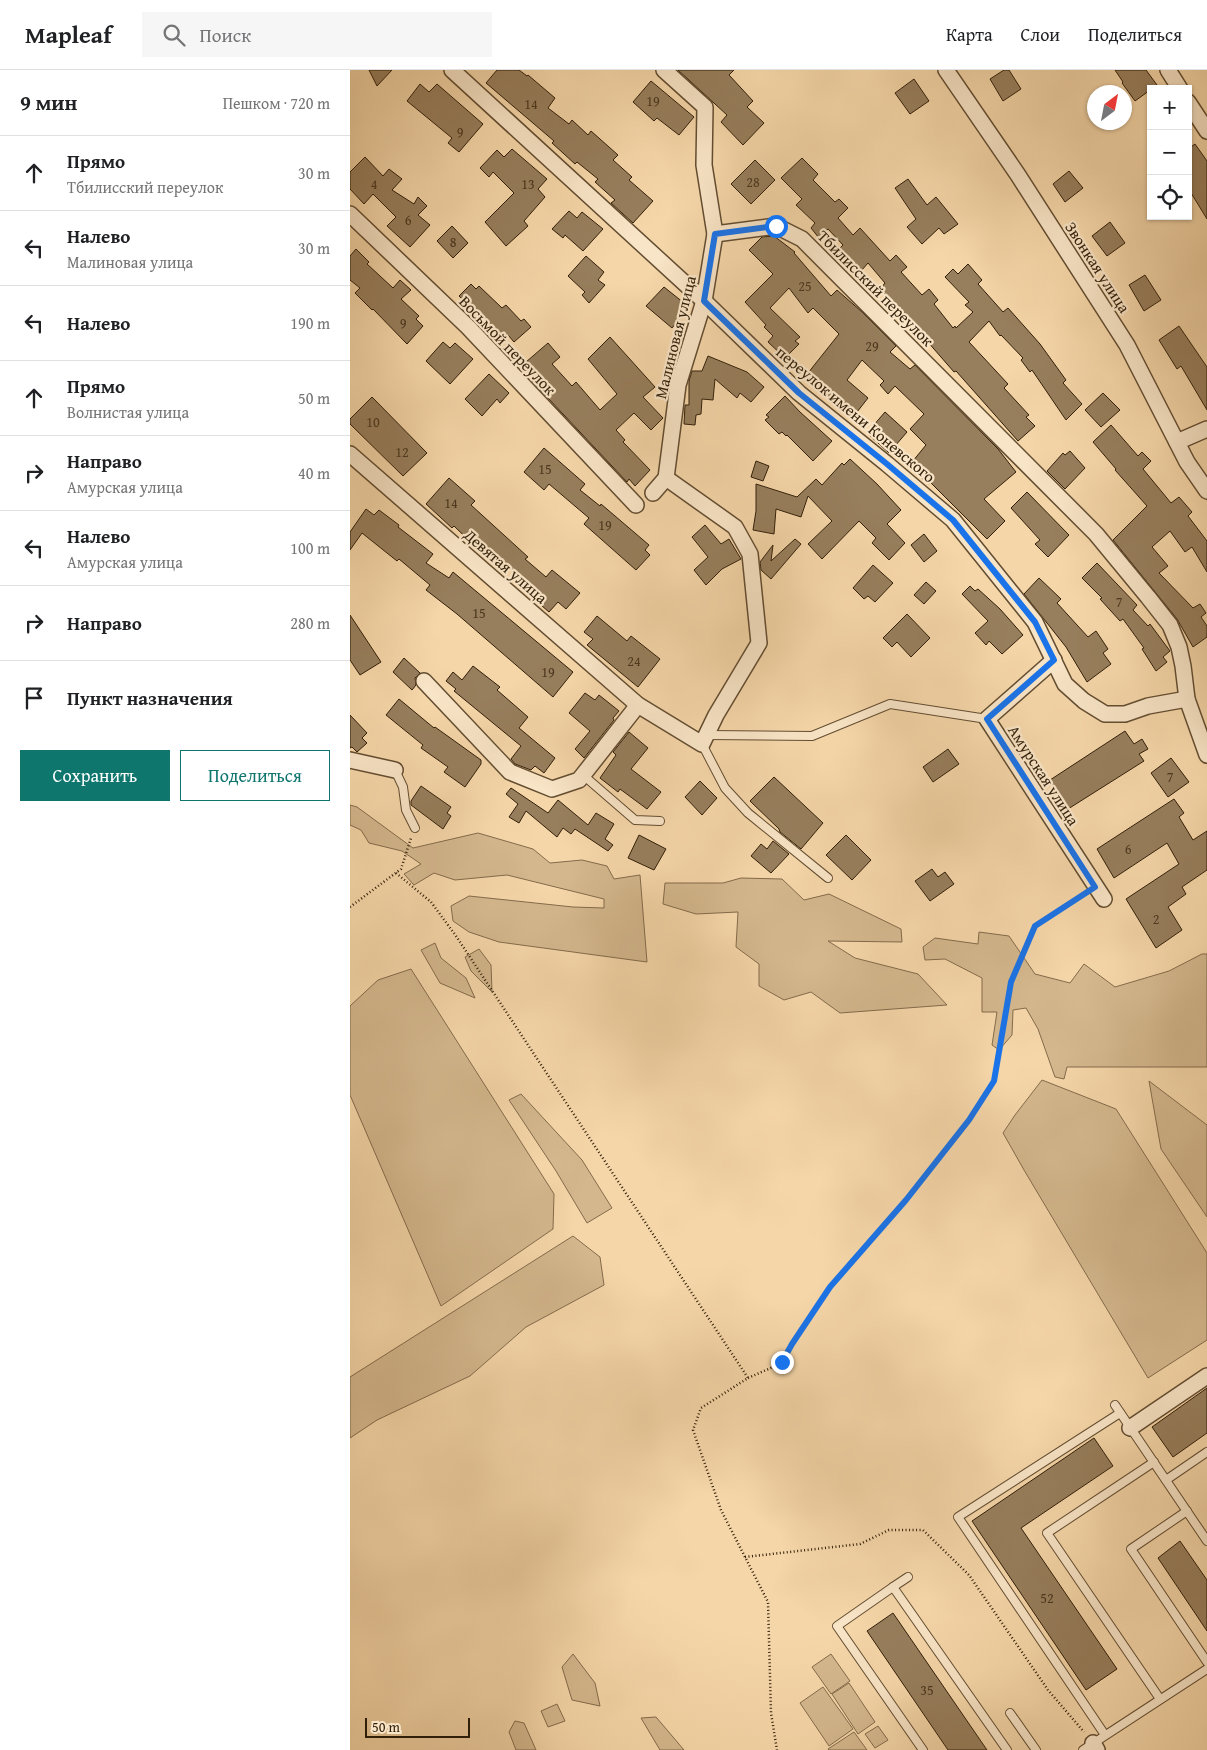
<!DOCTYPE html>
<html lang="ru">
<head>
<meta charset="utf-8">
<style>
	:root { --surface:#fff; --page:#f6f6f6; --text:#202124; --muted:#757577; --line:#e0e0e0; --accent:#0f766e }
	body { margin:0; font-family:"Gentium Book Plus",serif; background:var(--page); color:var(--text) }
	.controls { position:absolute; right:15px; top:15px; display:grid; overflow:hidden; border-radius:0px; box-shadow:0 1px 4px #0004 }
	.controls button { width:45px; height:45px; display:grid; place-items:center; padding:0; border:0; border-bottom:1px solid var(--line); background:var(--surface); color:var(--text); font:25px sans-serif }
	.compass { position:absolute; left:737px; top:15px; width:45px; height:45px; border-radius:50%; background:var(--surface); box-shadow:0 1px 4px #0004; rotate:32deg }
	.scale { position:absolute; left:15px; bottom:12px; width:105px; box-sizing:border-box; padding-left:5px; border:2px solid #321f09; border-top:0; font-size:14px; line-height:18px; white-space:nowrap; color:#321f09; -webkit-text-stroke:4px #f8e4c6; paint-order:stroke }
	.stop { position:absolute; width:15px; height:15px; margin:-11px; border:4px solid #1a73e8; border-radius:50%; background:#fff }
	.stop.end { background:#1a73e8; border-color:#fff; box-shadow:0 1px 5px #0008 }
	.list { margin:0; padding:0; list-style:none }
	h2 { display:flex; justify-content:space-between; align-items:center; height:65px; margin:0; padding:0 20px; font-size:21px }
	h2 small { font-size:16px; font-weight:400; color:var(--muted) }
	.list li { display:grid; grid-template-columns:32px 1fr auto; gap:15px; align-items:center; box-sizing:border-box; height:75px; padding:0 20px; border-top:1px solid var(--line) }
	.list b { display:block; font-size:19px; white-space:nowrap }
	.list p { margin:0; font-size:16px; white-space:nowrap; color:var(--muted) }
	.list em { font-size:16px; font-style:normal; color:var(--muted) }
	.actions { display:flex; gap:10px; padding:15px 20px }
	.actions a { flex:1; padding:11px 0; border:1px solid var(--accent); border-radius:0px; text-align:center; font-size:18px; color:var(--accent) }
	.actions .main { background:var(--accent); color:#fff }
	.icon { flex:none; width:28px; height:28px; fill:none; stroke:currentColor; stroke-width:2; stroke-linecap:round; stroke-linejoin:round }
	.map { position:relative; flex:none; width:857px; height:1680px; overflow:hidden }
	header { display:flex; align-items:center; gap:30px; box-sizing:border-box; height:70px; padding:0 25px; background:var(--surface); border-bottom:1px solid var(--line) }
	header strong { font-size:24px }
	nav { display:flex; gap:28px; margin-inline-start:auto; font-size:18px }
	.search { width:350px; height:45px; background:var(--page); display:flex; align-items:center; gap:12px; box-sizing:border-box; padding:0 18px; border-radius:0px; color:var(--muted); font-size:19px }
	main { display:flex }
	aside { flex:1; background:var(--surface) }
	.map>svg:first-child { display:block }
</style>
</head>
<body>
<header>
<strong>Mapleaf</strong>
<div class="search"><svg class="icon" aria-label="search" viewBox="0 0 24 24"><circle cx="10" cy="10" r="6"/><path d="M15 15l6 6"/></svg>Поиск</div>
<nav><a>Карта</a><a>Слои</a><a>Поделиться</a></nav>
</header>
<main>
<aside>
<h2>9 мин<small>Пешком · 720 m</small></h2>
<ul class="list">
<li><svg class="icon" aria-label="ahead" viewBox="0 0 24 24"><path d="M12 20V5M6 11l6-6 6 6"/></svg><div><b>Прямо</b><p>Тбилисский переулок</p></div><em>30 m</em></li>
<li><svg class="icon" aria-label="left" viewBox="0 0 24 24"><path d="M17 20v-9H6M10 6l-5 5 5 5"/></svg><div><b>Налево</b><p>Малиновая улица</p></div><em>30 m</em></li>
<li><svg class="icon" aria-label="left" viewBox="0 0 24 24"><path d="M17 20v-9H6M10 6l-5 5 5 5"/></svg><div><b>Налево</b></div><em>190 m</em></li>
<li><svg class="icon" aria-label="ahead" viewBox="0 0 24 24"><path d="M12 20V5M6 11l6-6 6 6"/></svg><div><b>Прямо</b><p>Волнистая улица</p></div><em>50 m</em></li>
<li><svg class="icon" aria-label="right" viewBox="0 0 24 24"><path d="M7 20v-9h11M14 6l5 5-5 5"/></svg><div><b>Направо</b><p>Амурская улица</p></div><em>40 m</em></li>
<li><svg class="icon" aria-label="left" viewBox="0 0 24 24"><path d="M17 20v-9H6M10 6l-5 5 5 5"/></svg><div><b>Налево</b><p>Амурская улица</p></div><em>100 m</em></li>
<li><svg class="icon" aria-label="right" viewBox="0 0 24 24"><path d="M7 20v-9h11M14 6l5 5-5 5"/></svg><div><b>Направо</b></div><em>280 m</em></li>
<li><svg class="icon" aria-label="arrive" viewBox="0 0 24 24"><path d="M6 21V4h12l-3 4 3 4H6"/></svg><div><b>Пункт назначения</b></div></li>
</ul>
<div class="actions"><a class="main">Сохранить</a><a>Поделиться</a></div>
</aside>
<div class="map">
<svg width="857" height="1680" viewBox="0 0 857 1680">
	<rect width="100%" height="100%" fill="#f5d6a8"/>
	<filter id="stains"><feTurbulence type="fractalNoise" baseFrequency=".004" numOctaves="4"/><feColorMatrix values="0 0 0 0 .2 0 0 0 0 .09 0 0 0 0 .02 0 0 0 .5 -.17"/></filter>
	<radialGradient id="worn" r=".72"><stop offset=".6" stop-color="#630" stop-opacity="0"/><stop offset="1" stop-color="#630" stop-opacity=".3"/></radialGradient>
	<!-- green -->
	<g fill="#d4b78d" stroke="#836b4b">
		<path d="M0,735L7,737L63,778L128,763L183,779L200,793L232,790L257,796L264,809L290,805L297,892L149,872L119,862L103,851L101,836L119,826L223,837L254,838V829L157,805L105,810L84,803L64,815L54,804L71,794L52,781L19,773L11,760L0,755Z"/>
		<path d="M391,808L432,809L454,830L479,824L551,859L552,872L478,871L505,888L568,904L597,935L490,943L461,922L434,930L409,916V894L386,877L388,842L346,844L313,834L315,813H373Z"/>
		<path d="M629,862L659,866L685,904L720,913L734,894L765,917L819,901L852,884H857V997H717L714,1009L705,1007L688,959L676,938L663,940L662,965L649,980L642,975L647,942H632V908L595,889L575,890L573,877L585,868L628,874Z"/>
		<path d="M85,873L91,888L116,908L125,928L90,913L71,880Z"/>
		<path d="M129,879L141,895L142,922L121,901L115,887Z"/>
		<path d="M61,899L204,1124L203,1159L91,1236L0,1025V936L28,910Z"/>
		<path d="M692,1010L766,1039L857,1183V1270L798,1308L674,1100L653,1063L665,1045Z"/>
		<path d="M799,1011L857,1055V1147L811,1079Z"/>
		<path d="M171,1024L232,1090L262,1138L237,1153L206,1101L159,1030Z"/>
		<path d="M223,1166L250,1187L254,1215L176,1257L120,1306L27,1350L0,1368V1307Z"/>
		<path d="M223,1584L245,1613L250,1636L222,1630L212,1597Z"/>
		<path d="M481,1584L500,1611L481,1624L462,1597Z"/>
		<path d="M499,1613L525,1652L508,1664L482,1624Z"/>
		<path d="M473,1617L503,1659L479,1676L450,1633Z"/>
		<path d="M207,1634L215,1651L198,1657L191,1641Z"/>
		<path d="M306,1647L334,1680H310L291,1648Z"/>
		<path d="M165,1651L174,1653L186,1680H166L159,1662Z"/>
		<path d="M528,1656L538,1670L525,1678L515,1664Z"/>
		<path d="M504,1662L517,1680H479L478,1679Z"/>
	</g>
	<!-- building -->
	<g fill="#977e5c" stroke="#321f09">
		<path d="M19,0H42L27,16Z"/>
		<path d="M147,0H169L177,6L178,5L205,28L198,38L219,54L222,50L238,65L241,61L268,85L263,90L282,107L279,110L303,131L283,153L261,133L265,130L245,112L248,109L227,92L225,94L202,73L204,71L136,13Z"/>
		<path d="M328,0H384L379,5L403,31L397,37L414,53L393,75L371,52L377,45Z"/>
		<path d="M654,0H659L671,19L653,31L640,9Z"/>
		<path d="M765,0H796L807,15L785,31L772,13L773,12Z"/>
		<path d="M564,9L579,31L560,44L545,23Z"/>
		<path d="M301,11L344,47L329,65L307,48L304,51L283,32Z"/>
		<path d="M70,14L79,22L87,14L133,54L109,82L98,73L102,68L57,31Z"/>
		<path d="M845,74L857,91V149L838,118V79Z"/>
		<path d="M162,79L197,109L188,119L195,127L174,151L178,156L156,176L135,152L164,123L143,102L139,107L130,98L147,80L154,87Z"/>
		<path d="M15,87L33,106L39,99L52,109L42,120L64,134L68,127L77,136L68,145L80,155L60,177L37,156L46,147L23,124L14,134L0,119V102Z"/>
		<path d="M452,88L468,104L463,110L485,132L489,129L498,138L488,148L503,165L510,158L540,191L546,185L557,197L551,202L572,225L579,219L588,230L584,234L603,258L605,256L606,258L623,242L615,235L619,232L595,207L603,199L608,204L618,194L632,210L628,214L653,242L658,238L690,274L716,310L713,313L732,334L716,350L682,300L680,302L671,290L673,288L651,265L650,266L639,251L619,272L658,314L654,318L679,345L676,347L685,356L668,371L606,301L604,302L577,271L574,274L549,244L551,242L530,219L535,213L518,193L511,201L490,178L493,175L478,159L469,168L461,158L465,153L446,135L452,129L431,108Z"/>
		<path d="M405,90L425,110L401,134L381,114Z"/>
		<path d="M719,101L733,118L715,132L703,114Z"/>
		<path d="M558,109L577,135L586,127L608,154L594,164L589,158L572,174L557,157L566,149L545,118Z"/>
		<path d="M219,141L227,148L232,142L253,159L233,181L215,165L213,168L202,159Z"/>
		<path d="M760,152L775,173L757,186L742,166Z"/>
		<path d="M102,156L118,173L103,188L87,171Z"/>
		<path d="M424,166L445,182L444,183L481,226L487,220L512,242L546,276L540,282L560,299L565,295L648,379L666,402L634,429L655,451L637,469L580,412L579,414L558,397L576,375L560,359L574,344L545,316L538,324L530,315L534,311L512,290L497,310L518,328L507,342L503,339L498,344L454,308L489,264L463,238L458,243L439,218L420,238L450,267L445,271L449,274L435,288L418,272L423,266L414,257L416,255L395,232L423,204L399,180L412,167Z"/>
		<path d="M6,179L19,192L17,194L43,218L50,210L61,220L51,229L69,246L66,249L73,256L57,274L23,239L22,240L5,223L10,218L0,210V186Z"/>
		<path d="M236,186L254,202L248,210L255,215L239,233L232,225L235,222L218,206Z"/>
		<path d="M795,205L811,230L794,241L779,215Z"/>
		<path d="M121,214L126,219L129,216L152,238L156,235L171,251L174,249L181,257L164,272L158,265L147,274L131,257L136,253L109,226Z"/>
		<path d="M314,217L339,237L322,258L296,236Z"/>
		<path d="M829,256L857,297V340L831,296L827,299L809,270Z"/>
		<path d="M260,267L305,317L293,327L313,348L301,360L284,343L266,360L275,370L273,372L300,400L285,416L279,409L277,412L181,310L187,305L176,292L198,273L210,287L202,294L222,316L226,312L250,340L267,324L238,289Z"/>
		<path d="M93,272L100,278L105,273L123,289L100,314L76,291Z"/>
		<path d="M358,286L397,302L414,317L401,332L390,323L387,328L365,309L363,330L352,329L351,344L346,345L345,355L334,354L335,335H339V311L342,301H352Z"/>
		<path d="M139,304L159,323L150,333L147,329L132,346L115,329Z"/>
		<path d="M753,323L770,340L751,357L735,340Z"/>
		<path d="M435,326L450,342L482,371L463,391L437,365L436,366L432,362L429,364L415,350L419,347L416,345Z"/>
		<path d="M22,327L77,383L53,406L0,354V349Z"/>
		<path d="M535,342L557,362L539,383L517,363Z"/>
		<path d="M761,355L788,386L792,382L801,391L793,399L821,433L829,427L842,442L838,446L857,471V502L842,477L835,482L820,461L802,477L818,496L809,503L843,538L850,534L856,543L851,547L857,556V567L843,577L827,549L763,470L797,436L765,400L766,399L743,372Z"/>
		<path d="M194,378L235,414L230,420L250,436L251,434L299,475L295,480L300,485L286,500L234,454L239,448L199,414L194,420L174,402Z"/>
		<path d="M720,381L735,398L715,419L697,401L713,383L715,385Z"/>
		<path d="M500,389L527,414L551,440L537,454L555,473L539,490L522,473L526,468L509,451L472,489L458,474L482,451L458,426L451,447L426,439L424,464L403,460L406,441V414L447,427L466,409L472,415L492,393L494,395Z"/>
		<path d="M406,391L419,396L413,411L401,407Z"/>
		<path d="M99,408L125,431L121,435L178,487L175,489L196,507L202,500L230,523L216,539L208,532L199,542L161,509L166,502L142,484L138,489L104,456L102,458L76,434Z"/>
		<path d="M677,422L719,465L698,487L685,474L690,470L661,438Z"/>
		<path d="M16,439L24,445L29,440L49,455L48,457L83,484L76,493L99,508L103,502L223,602L203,627L107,544L76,520L80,515L49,489L47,491L12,463L0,480V462Z"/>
		<path d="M355,455L371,474L379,469L391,489L372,499L356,515L344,500L358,487L342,467Z"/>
		<path d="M574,464L587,481L574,492L561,475Z"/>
		<path d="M445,469L451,474L421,509L411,500L410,492L423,475L421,491Z"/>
		<path d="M747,493L787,535L783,540L798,556L800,554L820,581L813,587L817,592L806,601L792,579L794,578L773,549L770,551L750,529L752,528L732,508Z"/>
		<path d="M523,495L543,513L525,532L518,526L514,529L503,518Z"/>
		<path d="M689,508L711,529L707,533L738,567L746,561L758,579L753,583L761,594L737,612L716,577L674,524Z"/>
		<path d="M576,512L586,521L574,534L564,525Z"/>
		<path d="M620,516L625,521L628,519L650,539L673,565L652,584L639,571L636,575L625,563L638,551L612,524Z"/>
		<path d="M557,544L580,568L561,587L547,572L542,577L533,568Z"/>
		<path d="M0,545L31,592L10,605L0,590Z"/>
		<path d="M247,546L277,571L281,566L310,589L288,617L237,575L243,569L234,562Z"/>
		<path d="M54,588L70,603L65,608L66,615L62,620L43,602Z"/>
		<path d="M123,596L150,617L147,620L178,647L169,658L205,688L194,703L185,696L181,700L165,694L161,689L171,676L104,621L106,619L96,611L103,602L112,610Z"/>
		<path d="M235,623L245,630L249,625L269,641L263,648L264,650L234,688L225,679L240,661L219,643Z"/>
		<path d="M49,629L84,658L85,657L131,690V694L115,717L94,702L98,697L71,678L73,675L36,645Z"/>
		<path d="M0,645L17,663L12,668L17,673L7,682L2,677L0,678Z"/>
		<path d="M775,661L784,674L792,669L798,679L789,684L794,691L718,739L700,710Z"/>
		<path d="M279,662L298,678L281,699L311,722L297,739L270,719L268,722L250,708L266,685L263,682Z"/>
		<path d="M598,679L609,694L583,712L573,697Z"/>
		<path d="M821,688L839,712L818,727L801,703Z"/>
		<path d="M424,707L473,753L451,779L430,762L429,759L400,731Z"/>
		<path d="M350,711L367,728L352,745L335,727Z"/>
		<path d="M71,716L101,737L97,743L101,746L93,759L61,735V731Z"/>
		<path d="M161,718L198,743L208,730L238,755L246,743L264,754L255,769L263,775L258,781L225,759L221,764L213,758L207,767L176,741L169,753L159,747L168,734L156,724Z"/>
		<path d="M824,729L834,743L829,747L843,770L857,761V800L832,817L836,824L818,837L832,860L806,878L776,829L829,794L817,773L764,808L747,779Z"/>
		<path d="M289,765L316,779L304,800L278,788Z"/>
		<path d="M496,765L521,790L502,810L476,785Z"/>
		<path d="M423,771L439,784L421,803L401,786L411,774L417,779Z"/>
		<path d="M582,799L588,807L595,802L604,814L580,831L565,811Z"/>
		<path d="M857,1318V1363L823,1387L802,1357Z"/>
		<path d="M744,1368L763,1396L671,1458L767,1599L736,1620L622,1451Z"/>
		<path d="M830,1471L857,1510V1561L808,1488Z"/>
		<path d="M543,1543L637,1680H598L517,1561Z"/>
	</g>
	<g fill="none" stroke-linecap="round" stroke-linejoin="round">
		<defs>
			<g id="lane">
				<path d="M356,665L462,666L540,634L637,649"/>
				<path d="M352,674L375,718L398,743L478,808"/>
				<path d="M45,700L53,717L56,740L65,758"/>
				<path d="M233,705L285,750L310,751"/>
				<path d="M765,1335L857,1471"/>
				<path d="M804,1392L697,1463L810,1629"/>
				<path d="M816,1410L857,1382"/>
				<path d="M837,1441L781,1479L857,1592"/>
				<path d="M543,1517L558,1507"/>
				<path d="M660,1643L686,1680"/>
				<path d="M755,1665L608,1447L770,1343"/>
				<path d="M573,1680L487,1556L543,1517L657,1680"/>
				<path d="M733,1680L857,1599"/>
			</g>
			<g id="street">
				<path d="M102,0L354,231L449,323L537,394L603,450L685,552L715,614L734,631L755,644H775L798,636L837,629"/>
				<path d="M314,0L355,37L354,95L365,164L426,156L452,169L746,464L798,527L820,555L829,577L833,596L837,629L857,685"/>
				<path d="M596,0L668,105L777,275L837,392L857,421"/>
				<path d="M818,0L830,19"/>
				<path d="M838,32L857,61"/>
				<path d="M0,144L118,257L286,435"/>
				<path d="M827,372L857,359"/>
				<path d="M0,384L288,635L352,674L366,645L409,573L400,484L385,457L316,408"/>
				<path d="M303,423L316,408L328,315L354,231L365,164"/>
				<path d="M704,590L637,649L754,829"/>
				<path d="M74,611L160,702L202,719L229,710L288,635"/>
				<path d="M0,690L45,700"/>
				<path d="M780,1358L857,1306"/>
				<path d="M743,1673L747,1680"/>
			</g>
		</defs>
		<!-- lane casing -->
		<use href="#lane" stroke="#634d31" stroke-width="10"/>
		<!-- street casing -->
		<use href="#street" stroke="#634d31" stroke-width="18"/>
		<!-- path -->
		<g stroke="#321f09" stroke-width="2.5" stroke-dasharray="1 2.5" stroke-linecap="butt">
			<path d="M46,803L81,832L106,866L398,1308L351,1338L343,1360L371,1440L418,1532L421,1643L427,1680"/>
			<path d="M0,837L51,799L61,768"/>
			<path d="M398,1308L432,1293L443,1274L480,1217L556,1130L619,1050L644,1011L661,912L685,856L734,824"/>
			<path d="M395,1487L510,1474L539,1460H573L619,1505L698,1620L734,1662"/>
		</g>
		<!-- lane -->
		<use href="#lane" stroke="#f8e4c6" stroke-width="8"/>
		<!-- street -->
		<use href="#street" stroke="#f8e4c6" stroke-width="15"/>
	</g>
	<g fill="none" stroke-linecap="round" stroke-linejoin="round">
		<!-- route -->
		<path stroke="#1a73e8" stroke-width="6" d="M426,156L365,164L354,231L449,323L537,394L603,450L685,552L704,590L637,649L745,817L685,856L661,912L644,1011L619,1050L556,1130L480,1217L442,1274L432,1292"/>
	</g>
	<g text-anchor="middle" stroke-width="4.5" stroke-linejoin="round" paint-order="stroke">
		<!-- number labels -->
		<g font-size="14" fill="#4b371e">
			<text x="303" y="36">19</text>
			<text x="181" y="39">14</text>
			<text x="110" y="67">9</text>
			<text x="403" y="117">28</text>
			<text x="24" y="119">4</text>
			<text x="178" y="119">13</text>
			<text x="58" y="155">6</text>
			<text x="103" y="177">8</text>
			<text x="455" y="221">25</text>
			<text x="53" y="258">9</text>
			<text x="522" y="281">29</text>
			<text x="23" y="357">10</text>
			<text x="52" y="387">12</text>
			<text x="195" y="404">15</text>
			<text x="101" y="438">14</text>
			<text x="255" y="460">19</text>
			<text x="769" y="537">7</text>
			<text x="129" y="548">15</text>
			<text x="284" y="596">24</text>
			<text x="198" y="607">19</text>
			<text x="820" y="712">7</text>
			<text x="778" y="784">6</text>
			<text x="806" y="854">2</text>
			<text x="697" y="1533">52</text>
			<text x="577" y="1625">35</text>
		</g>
		<!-- street labels -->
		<g font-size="16" fill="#321f09" stroke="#f8e4c6">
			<text transform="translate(748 197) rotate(57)" y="6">Звонкая улица</text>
			<text transform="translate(526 218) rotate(45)" y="6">Тбилисский переулок</text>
			<text transform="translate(325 267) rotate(-76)" y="6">Малиновая улица</text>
			<text transform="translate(158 275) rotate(46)" y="6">Восьмой переулок</text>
			<text transform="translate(506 344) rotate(40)" y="6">переулок имени Коневского</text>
			<text transform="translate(156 496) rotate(41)" y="6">Девятая улица</text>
			<text transform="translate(694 705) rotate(57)" y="6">Амурская улица</text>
		</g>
	</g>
	<rect width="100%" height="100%" filter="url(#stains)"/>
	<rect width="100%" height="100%" fill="url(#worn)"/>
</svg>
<div class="controls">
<button>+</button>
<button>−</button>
<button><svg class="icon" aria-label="locate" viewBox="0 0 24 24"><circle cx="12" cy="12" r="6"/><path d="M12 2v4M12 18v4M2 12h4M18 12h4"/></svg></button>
</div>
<svg class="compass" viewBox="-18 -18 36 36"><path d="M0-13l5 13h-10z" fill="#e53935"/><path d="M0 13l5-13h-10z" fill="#757577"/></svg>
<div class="scale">50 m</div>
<div class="stop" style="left:426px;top:156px"></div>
<div class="stop end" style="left:432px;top:1292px"></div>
</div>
</main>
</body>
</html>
